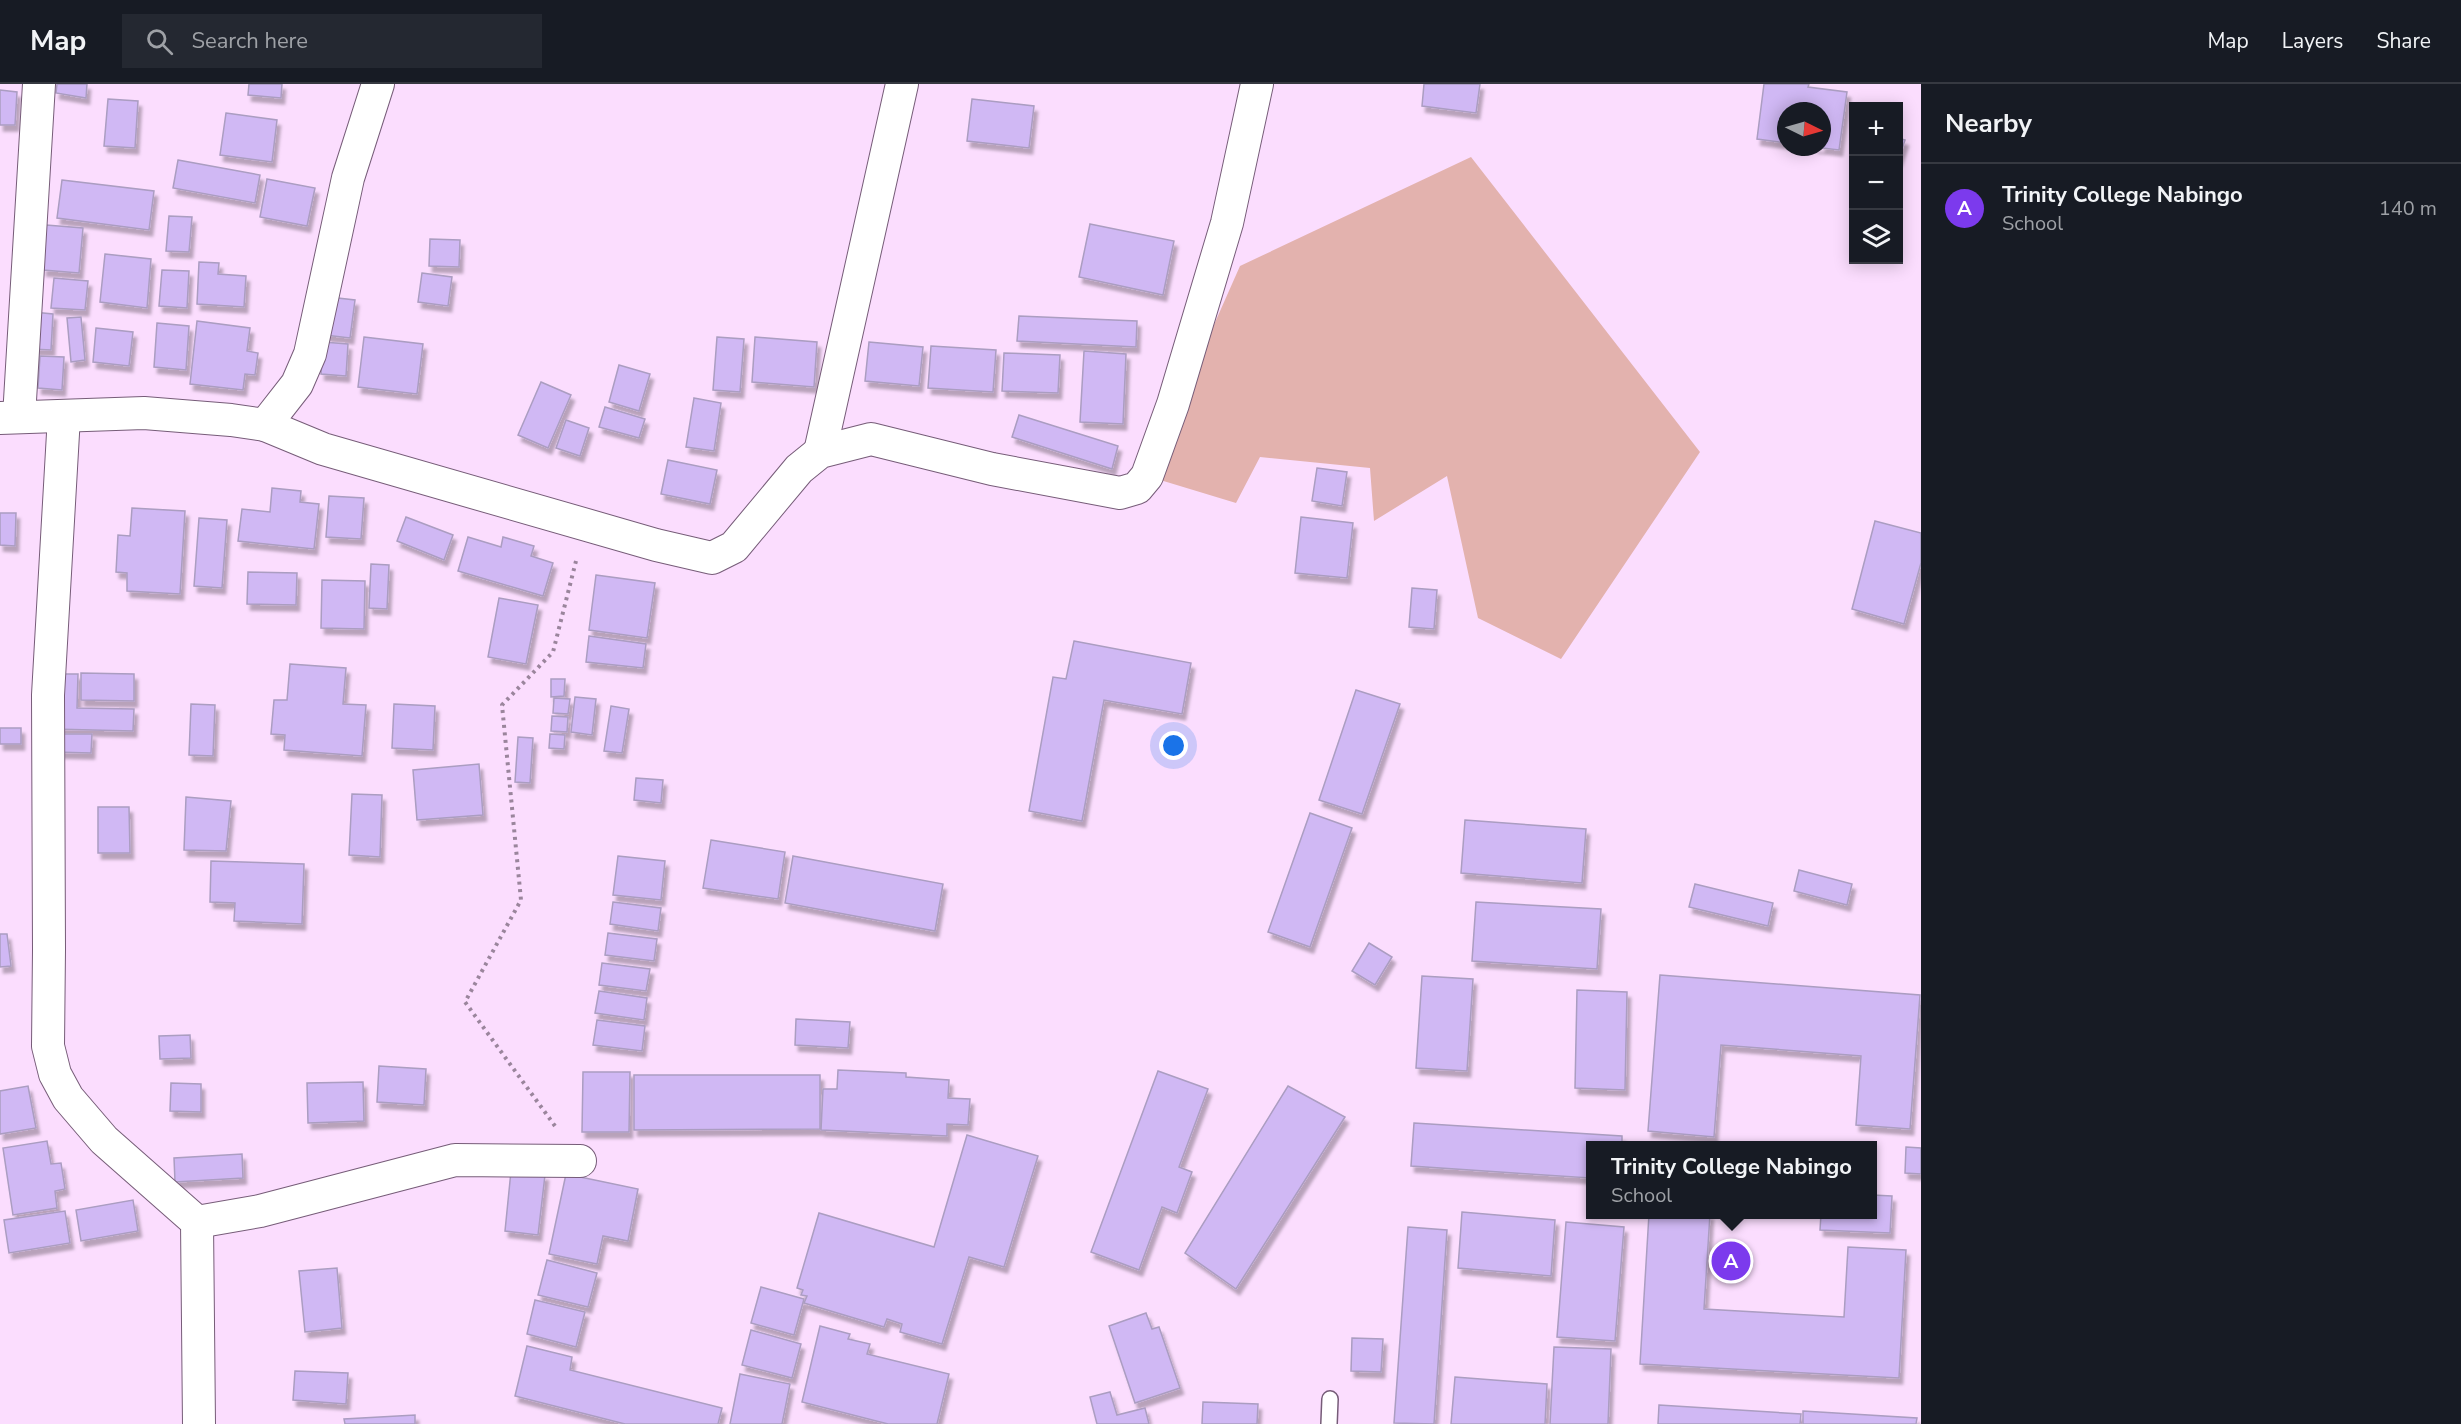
<!DOCTYPE html>
<html lang="en">
<head>
<meta charset="utf-8">
<style>
	:root { --surface:#171b24; --page:#242831; --text:#f1f3f6; --muted:#9ea1a6; --line:#363941; --accent:#7c3aed }
	body { margin:0; font-family:"Nunito Sans",sans-serif; background:var(--page); color:var(--text) }
	.controls { position:absolute; right:18px; top:18px; display:grid; overflow:hidden; border-radius:0px; box-shadow:0 3px 15px #0003 }
	.controls button { width:54px; height:54px; display:grid; place-items:center; padding:0; border:0; border-bottom:2px solid var(--line); background:var(--surface); color:var(--text); font:30px sans-serif }
	.compass { position:absolute; left:1777px; top:18px; width:54px; height:54px; border-radius:50%; background:var(--surface); box-shadow:0 3px 15px #0003; rotate:95deg }
	.you { position:absolute; left:1174px; top:662px; width:21px; height:21px; margin:-15px; border:4px solid #fff; border-radius:50%; background:#1a73e8; box-shadow:0 0 0 9px #1a73e833 }
	.badge { display:grid; place-items:center; width:39px; height:39px; border-radius:50%; background:var(--accent); color:#fff; font-size:20px; font-weight:700 }
	.pin { position:absolute; translate:-50% -50%; border:3px solid #fff; box-shadow:0 2px 6px #0006 }
	.popup { position:absolute; left:1586px; top:1057px; width:291px; height:78px; box-sizing:border-box; display:grid; place-content:center; border-radius:0px; background:var(--surface); filter:drop-shadow(0 2px 4px #0005); font-size:20px; white-space:nowrap; color:var(--muted) }
	.popup b { font-size:22px; color:var(--text) }
	.popup::after { content:''; position:absolute; left:50%; top:100%; margin-left:-12px; border:12px solid transparent; border-top-color:var(--surface) }
	.list { margin:0; padding:0; list-style:none }
	h2 { display:flex; justify-content:space-between; align-items:center; height:78px; margin:0; padding:0 24px; font-size:26px }
	h2 small { font-size:20px; font-weight:400; color:var(--muted) }
	.list li { display:grid; grid-template-columns:39px 1fr auto; gap:18px; align-items:center; box-sizing:border-box; height:90px; padding:0 24px; border-top:2px solid var(--line) }
	.list b { display:block; font-size:22px; white-space:nowrap }
	.list p { margin:0; font-size:20px; white-space:nowrap; color:var(--muted) }
	.list em { font-size:20px; font-style:normal; color:var(--muted) }
	.icon { flex:none; width:33px; height:33px; fill:none; stroke:currentColor; stroke-width:2; stroke-linecap:round; stroke-linejoin:round }
	.map { position:relative; flex:none; width:1921px; height:1340px; overflow:hidden }
	header { display:flex; align-items:center; gap:36px; box-sizing:border-box; height:84px; padding:0 30px; background:var(--surface); border-bottom:2px solid var(--line) }
	header strong { font-size:28px }
	nav { display:flex; gap:33px; margin-inline-start:auto; font-size:21px }
	.search { width:420px; height:54px; background:var(--page); display:flex; align-items:center; gap:15px; box-sizing:border-box; padding:0 21px; border-radius:0px; color:var(--muted); font-size:22px }
	main { display:flex }
	aside { flex:1; background:var(--surface) }
	.map>svg:first-child { display:block }
</style>
</head>
<body>
<header>
<strong>Map</strong>
<div class="search"><svg class="icon" aria-label="search" viewBox="0 0 24 24"><circle cx="10" cy="10" r="6"/><path d="M15 15l6 6"/></svg>Search here</div>
<nav><a>Map</a><a>Layers</a><a>Share</a></nav>
</header>
<main>
<div class="map">
<svg width="1921" height="1340" viewBox="0 0 1921 1340">
	<defs>
		<filter id="shadow"><feDropShadow dx="3.5" dy="6" stdDeviation="1.5" flood-color="#0004"/></filter>
	</defs>
	<rect width="100%" height="100%" fill="#fbddfe"/>
	<!-- green -->
	<path fill="#e3b2ae" d="M1471,73L1700,368L1561,575L1478,534L1447,392L1374,437L1370,384L1260,373L1236,419L1147,392L1240,182Z"/>
	<!-- building -->
	<g fill="#d0b8f4" stroke="#ab9dc1" stroke-width="1.5" filter="url(#shadow)">
		<path d="M57,0H87L86,14L56,9Z"/>
		<path d="M249,0H282L281,14L248,11Z"/>
		<path d="M1424,0H1480L1476,29L1422,22Z"/>
		<path d="M1764,0H1809L1808,3L1847,8L1839,66L1814,63H1822V27H1786V59L1757,55Z"/>
		<path d="M0,6L17,8L15,41H0Z"/>
		<path d="M108,15L138,17L135,64L104,62Z"/>
		<path d="M972,15L1034,22L1029,64L967,57Z"/>
		<path d="M226,29L277,36L272,78L220,71Z"/>
		<path d="M1898,54L1905,56L1898,77Z"/>
		<path d="M178,76L260,91L255,119L173,104Z"/>
		<path d="M267,95L315,104L307,142L260,133Z"/>
		<path d="M62,96L154,107L149,146L57,134Z"/>
		<path d="M169,132L192,133L189,168L166,167Z"/>
		<path d="M1090,140L1174,157L1163,211L1079,193Z"/>
		<path d="M46,141L83,144L79,189L43,186Z"/>
		<path d="M430,155L460,156L459,183L429,182Z"/>
		<path d="M105,170L151,175L147,224L100,218Z"/>
		<path d="M199,178L219,179L218,190L246,192L244,223L197,220Z"/>
		<path d="M162,186L189,187L187,224L159,222Z"/>
		<path d="M422,189L452,193L448,222L418,218Z"/>
		<path d="M54,194L88,197L85,226L51,224Z"/>
		<path d="M329,213L355,216L350,254L325,251Z"/>
		<path d="M33,228L53,230L51,266L31,265Z"/>
		<path d="M1019,232L1137,237L1136,263L1017,257Z"/>
		<path d="M81,233L85,276L71,278L67,234Z"/>
		<path d="M197,237L250,244L247,267L258,269L255,291L245,290L243,306L190,300Z"/>
		<path d="M157,239L189,242L186,286L154,283Z"/>
		<path d="M96,244L133,248L129,282L93,278Z"/>
		<path d="M364,253L423,260L417,310L358,303Z"/>
		<path d="M717,253L744,255L740,308L713,306Z"/>
		<path d="M755,253L817,258L814,303L752,298Z"/>
		<path d="M323,258L348,260L346,292L321,290Z"/>
		<path d="M869,258L923,263L919,302L865,297Z"/>
		<path d="M931,262L996,266L993,308L928,304Z"/>
		<path d="M1084,267L1126,270L1123,340L1080,338Z"/>
		<path d="M1004,269L1060,271L1058,309L1002,307Z"/>
		<path d="M40,272L64,273L62,306L38,304Z"/>
		<path d="M619,281L650,290L639,327L609,318Z"/>
		<path d="M541,298L571,311L548,364L518,351Z"/>
		<path d="M694,314L721,319L714,367L686,363Z"/>
		<path d="M605,323L645,335L639,354L599,343Z"/>
		<path d="M1019,331L1118,362L1112,385L1012,353Z"/>
		<path d="M566,336L589,344L580,372L556,364Z"/>
		<path d="M668,376L717,386L710,420L661,410Z"/>
		<path d="M1317,384L1347,388L1342,422L1312,417Z"/>
		<path d="M272,404L301,407L300,418L319,420L314,465L238,457L242,425L270,428Z"/>
		<path d="M329,412L364,414L361,455L326,453Z"/>
		<path d="M132,424L185,427L180,510L127,507V489L116,488L118,451L130,452Z"/>
		<path d="M0,429H16L15,462L0,461Z"/>
		<path d="M406,433L453,451L444,476L397,457Z"/>
		<path d="M1301,433L1353,439L1347,494L1295,489Z"/>
		<path d="M199,434L227,436L222,504L194,502Z"/>
		<path d="M1875,437L1921,449V479L1904,540L1852,525Z"/>
		<path d="M468,453L501,463L503,453L534,462L531,472L553,479L543,512L458,487Z"/>
		<path d="M371,480L389,481L387,525L369,524Z"/>
		<path d="M248,488L297,489L296,521L247,520Z"/>
		<path d="M596,491L655,499L647,554L589,546Z"/>
		<path d="M322,496L365,497L364,545L321,544Z"/>
		<path d="M1412,504L1437,506L1434,545L1409,543Z"/>
		<path d="M499,514L538,521L526,580L488,573Z"/>
		<path d="M589,552L646,560L643,584L586,578Z"/>
		<path d="M1074,557L1191,579L1182,630L1104,616L1082,737L1029,727L1053,593L1066,595Z"/>
		<path d="M290,580L346,584L343,620L366,621L362,672L284,666L285,651L271,650L274,616H287Z"/>
		<path d="M81,589L134,590V617L81,616Z"/>
		<path d="M54,590H78L77,624L134,625L133,647L52,645Z"/>
		<path d="M551,595H565L564,612L551,613Z"/>
		<path d="M1356,606L1400,620L1362,730L1319,716Z"/>
		<path d="M575,613L596,615L592,651L571,648Z"/>
		<path d="M554,614L570,615L568,630L553,629Z"/>
		<path d="M191,620L215,621L213,672L189,671Z"/>
		<path d="M394,620L435,622L433,666L392,664Z"/>
		<path d="M611,622L629,625L622,669L604,667Z"/>
		<path d="M552,632L568,633L567,648L551,647Z"/>
		<rect x="0" y="644" width="21" height="16"/>
		<path d="M54,650H92L91,669L54,668Z"/>
		<path d="M550,650L565,651L564,665L549,664Z"/>
		<path d="M518,653L533,654L530,699L515,698Z"/>
		<path d="M479,680L483,731L417,736L413,686Z"/>
		<path d="M636,694L663,696L661,719L634,716Z"/>
		<path d="M352,710L382,711L380,773L349,771Z"/>
		<path d="M186,713L231,717L226,767L184,766Z"/>
		<path d="M98,723H129L130,769H98Z"/>
		<path d="M1310,729L1352,744L1310,863L1268,848Z"/>
		<path d="M1465,736L1586,745L1582,799L1461,789Z"/>
		<path d="M711,756L785,768L778,815L703,804Z"/>
		<path d="M618,772L665,777L661,816L613,811Z"/>
		<path d="M793,772L943,800L935,847L785,819Z"/>
		<path d="M211,777L304,780L302,840L234,837L235,819L210,818Z"/>
		<path d="M1799,786L1852,800L1847,821L1794,807Z"/>
		<path d="M1695,800L1773,819L1768,842L1689,823Z"/>
		<path d="M613,818L661,824L658,847L610,840Z"/>
		<path d="M1476,818L1601,825L1597,885L1472,877Z"/>
		<path d="M608,849L657,855L654,877L605,871Z"/>
		<path d="M0,850H7L11,882L0,883Z"/>
		<path d="M1369,859L1392,873L1375,901L1352,887Z"/>
		<path d="M602,879L650,885L646,907L599,901Z"/>
		<path d="M1660,891L1920,911L1910,1045L1856,1041L1861,972L1721,961L1714,1053L1648,1047Z"/>
		<path d="M1422,892L1473,895L1467,987L1416,984Z"/>
		<path d="M1577,906L1627,908L1625,1006L1575,1004Z"/>
		<path d="M599,907L647,914L644,936L595,929Z"/>
		<path d="M796,935L850,938L848,964L795,961Z"/>
		<path d="M597,936L645,942L642,967L593,961Z"/>
		<path d="M190,951L191,974L160,975L159,952Z"/>
		<path d="M379,982L426,985L424,1021L377,1018Z"/>
		<path d="M838,986L906,989V993L949,996L948,1014L970,1015L968,1041L947,1040V1052L821,1046L823,1005H837Z"/>
		<path d="M1158,987L1208,1005L1179,1083L1192,1088L1177,1129L1162,1123L1139,1186L1091,1168Z"/>
		<path d="M583,988H630L629,1048H582Z"/>
		<path d="M634,991H820V1045L634,1046Z"/>
		<path d="M363,998L364,1037L308,1039L307,999Z"/>
		<path d="M171,999L201,1000V1028L170,1027Z"/>
		<path d="M28,1002L36,1044L0,1050V1007Z"/>
		<path d="M1288,1002L1345,1033L1236,1205L1185,1169Z"/>
		<path d="M1414,1039L1622,1052V1062H1590V1094L1411,1082Z"/>
		<path d="M967,1051L1038,1072L1004,1183L969,1173L942,1260L900,1248L902,1240L887,1235L884,1243L804,1219L807,1212L801,1211L803,1206L797,1204L819,1129L934,1163Z"/>
		<path d="M47,1057L51,1080L61,1079L65,1105L55,1107L57,1124L13,1131L3,1064Z"/>
		<path d="M1640,1058L1687,1062H1640Z"/>
		<path d="M1906,1063L1921,1064V1090L1905,1089Z"/>
		<path d="M242,1070L243,1094L175,1098L174,1074Z"/>
		<path d="M511,1087L545,1091L538,1151L505,1147Z"/>
		<path d="M566,1090L638,1105L628,1157L603,1152L597,1180L549,1170Z"/>
		<path d="M1872,1111L1892,1112L1890,1149L1820,1146L1821,1130H1872Z"/>
		<path d="M133,1116L138,1147L81,1157L76,1126Z"/>
		<path d="M65,1127L70,1159L9,1169L4,1136Z"/>
		<path d="M1462,1128L1555,1136L1551,1192L1458,1184Z"/>
		<path d="M1649,1130H1710L1704,1225L1844,1233L1848,1163L1906,1166L1899,1294L1640,1280Z"/>
		<path d="M1566,1138L1624,1143L1615,1257L1557,1253Z"/>
		<path d="M1408,1143L1447,1146L1434,1340L1394,1339Z"/>
		<path d="M547,1176L597,1189L588,1223L538,1211Z"/>
		<path d="M337,1184L342,1244L305,1248L299,1187Z"/>
		<path d="M761,1203L804,1215L794,1251L751,1239Z"/>
		<path d="M535,1216L585,1228L576,1263L527,1250Z"/>
		<path d="M1146,1229L1152,1245L1159,1243L1180,1304L1135,1319L1109,1242Z"/>
		<path d="M820,1242L850,1250L848,1255L870,1260L867,1270L949,1290L937,1340H888L802,1318Z"/>
		<path d="M751,1246L801,1260L792,1294L742,1281Z"/>
		<path d="M1352,1254L1383,1255L1381,1288L1351,1287Z"/>
		<path d="M527,1262L572,1273L570,1286L722,1324L718,1340H625L515,1312Z"/>
		<path d="M1554,1263L1611,1265L1608,1340H1550Z"/>
		<path d="M295,1287L348,1289L346,1320L293,1316Z"/>
		<path d="M740,1290L790,1300L782,1340H730Z"/>
		<path d="M1455,1293L1547,1300L1545,1340H1451Z"/>
		<path d="M1110,1308L1117,1331L1145,1324L1149,1340H1097L1090,1313Z"/>
		<path d="M1203,1318L1258,1320L1257,1340H1202Z"/>
		<path d="M1659,1321L1801,1330L1800,1340H1658Z"/>
		<path d="M1803,1327L1917,1334L1916,1340H1803Z"/>
		<path d="M415,1331V1340H345L344,1335Z"/>
	</g>
	<g fill="none" stroke-linecap="round" stroke-linejoin="round">
		<defs>
			<path id="lane" d="M1329,1340L1330,1315"/>
			<g id="street">
				<path d="M64,332L48,611L49,866L48,962L55,990L68,1014L104,1056L197,1138L199,1340"/>
				<path d="M19,333L39,0"/>
				<path d="M0,334L144,329L231,336L265,341L297,300L310,270L348,94L378,0"/>
				<path d="M265,341L323,365L656,461L712,474L734,463L799,385L820,368L871,355L992,385L1120,409L1137,404L1147,392L1173,320L1227,139L1257,0"/>
				<path d="M820,368L902,0"/>
				<path d="M197,1138L260,1127L455,1076L580,1077"/>
			</g>
		</defs>
		<!-- lane casing -->
		<use href="#lane" stroke="#765c78" stroke-width="18"/>
		<!-- street casing -->
		<use href="#street" stroke="#765c78" stroke-width="34"/>
		<!-- path -->
		<path stroke="#9a859c" stroke-width="4" stroke-dasharray="3 4.5" stroke-linecap="butt" d="M555,1042L465,918L521,816L502,621L553,568L577,473"/>
		<!-- lane -->
		<use href="#lane" stroke="#fff" stroke-width="15"/>
		<!-- street -->
		<use href="#street" stroke="#fff" stroke-width="32"/>
	</g>
</svg>
<div class="controls">
<button>+</button>
<button>−</button>
<button><svg class="icon" aria-label="layers" viewBox="0 0 24 24"><path d="M12 4l9 5-9 5-9-5zM3 14l9 5 9-5"/></svg></button>
</div>
<svg class="compass" viewBox="-18 -18 36 36"><path d="M0-13l5 13h-10z" fill="#e53935"/><path d="M0 13l5-13h-10z" fill="#9ea1a6"/></svg>
<div class="you"></div>
<div class="pin badge" style="left:1731px;top:1177px">A</div>
<div class="popup"><b>Trinity College Nabingo</b>School</div>
</div>
<aside>
<h2>Nearby<small></small></h2>
<ul class="list">
<li><span class="badge">A</span><div><b>Trinity College Nabingo</b><p>School</p></div><em>140 m</em></li>
</ul>
</aside>
</main>
</body>
</html>
